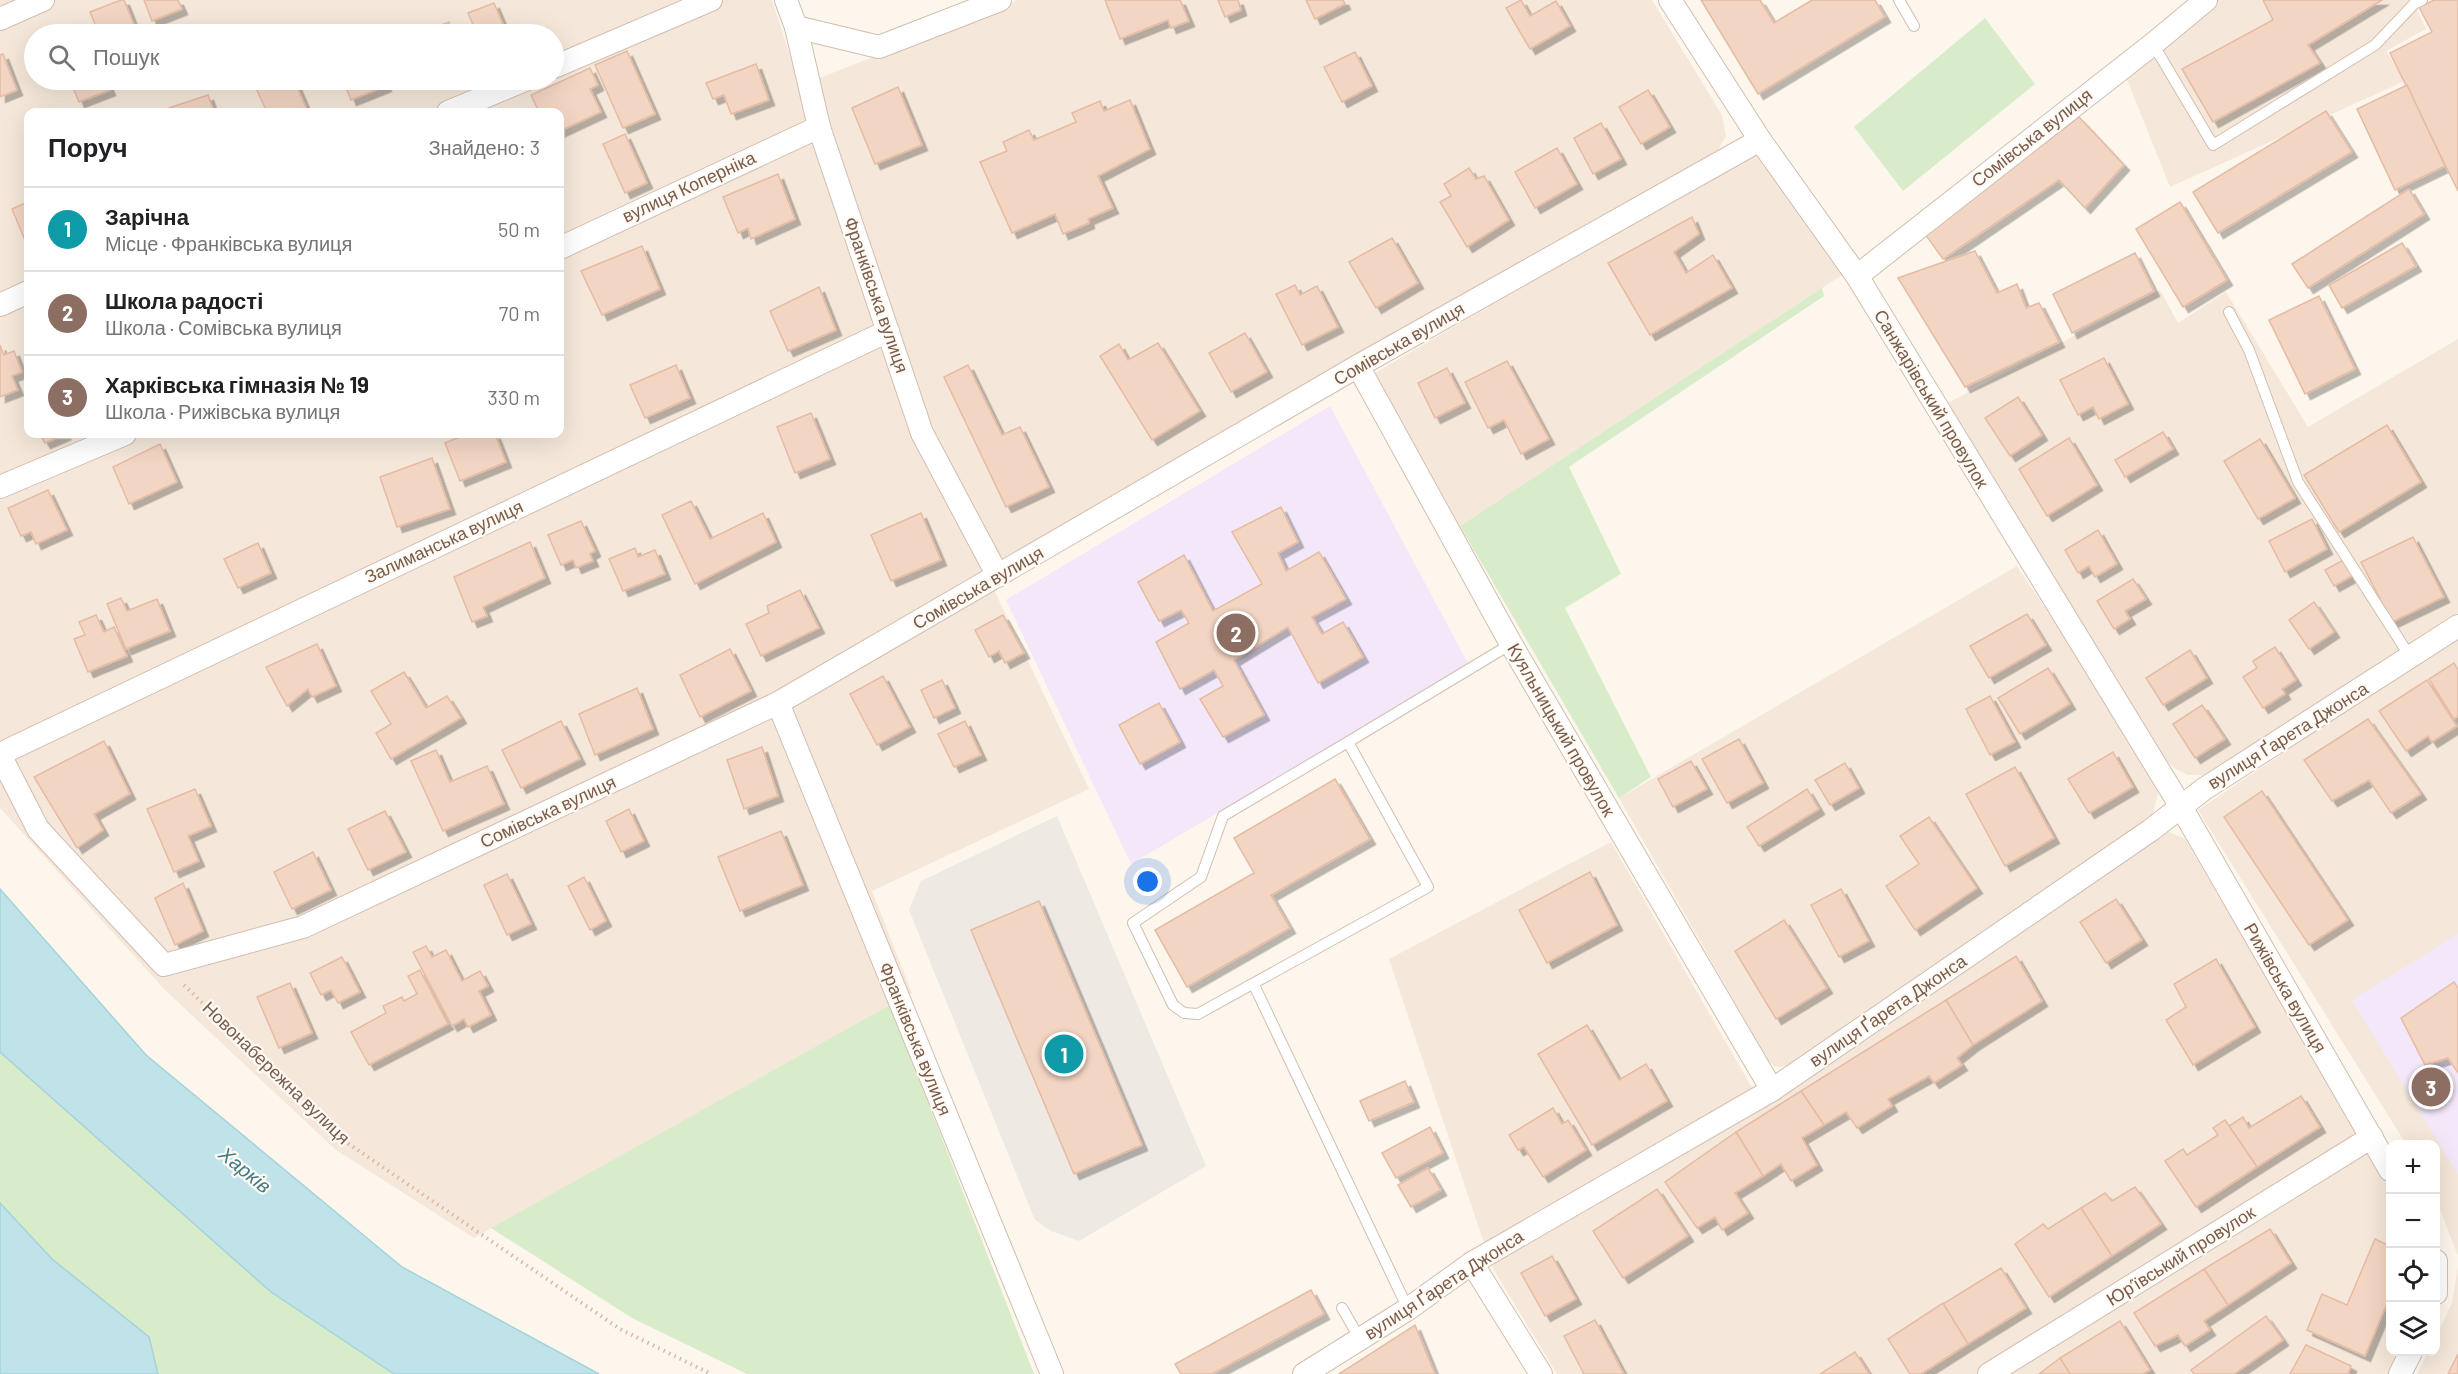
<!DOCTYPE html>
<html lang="uk">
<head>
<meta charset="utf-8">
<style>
	:root { --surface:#fff; --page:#f6f6f6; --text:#202124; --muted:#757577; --line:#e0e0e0; --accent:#e76f51 }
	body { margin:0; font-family:Barlow,sans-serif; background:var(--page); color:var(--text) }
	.controls { position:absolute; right:18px; bottom:18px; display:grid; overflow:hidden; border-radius:12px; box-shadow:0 6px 24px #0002 }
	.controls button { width:54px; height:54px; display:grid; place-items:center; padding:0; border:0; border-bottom:2px solid var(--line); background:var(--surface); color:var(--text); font:30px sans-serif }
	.you { position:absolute; left:1148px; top:882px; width:21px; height:21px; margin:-15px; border:4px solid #fff; border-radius:50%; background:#1a73e8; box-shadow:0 0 0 9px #1a73e833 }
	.badge { display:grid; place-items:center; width:39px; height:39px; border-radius:50%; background:var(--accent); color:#fff; font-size:20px; font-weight:700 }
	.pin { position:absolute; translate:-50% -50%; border:3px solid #fff; box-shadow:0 2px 6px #0006 }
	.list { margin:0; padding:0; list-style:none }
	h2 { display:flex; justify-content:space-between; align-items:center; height:78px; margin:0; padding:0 24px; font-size:26px }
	h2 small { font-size:20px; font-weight:400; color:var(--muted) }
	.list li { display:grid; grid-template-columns:39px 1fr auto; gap:18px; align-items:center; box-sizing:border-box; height:84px; padding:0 24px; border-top:2px solid var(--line) }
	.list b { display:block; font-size:22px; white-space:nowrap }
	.list p { margin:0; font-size:20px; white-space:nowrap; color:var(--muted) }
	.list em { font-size:20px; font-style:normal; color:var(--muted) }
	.icon { flex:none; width:33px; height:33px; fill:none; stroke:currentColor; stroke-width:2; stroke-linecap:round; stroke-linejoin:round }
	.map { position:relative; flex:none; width:2458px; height:1374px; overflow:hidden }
	.search { position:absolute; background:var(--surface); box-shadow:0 6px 24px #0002; left:24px; top:24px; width:540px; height:66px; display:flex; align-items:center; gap:15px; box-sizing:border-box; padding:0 21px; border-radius:33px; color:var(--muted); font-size:22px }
	.panel { position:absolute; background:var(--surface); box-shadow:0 6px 24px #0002; left:24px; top:108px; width:540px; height:330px; border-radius:12px }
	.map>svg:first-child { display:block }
</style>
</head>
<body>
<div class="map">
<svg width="2458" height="1374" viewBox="0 0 2458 1374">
	<defs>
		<filter id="shadow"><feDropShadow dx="5.5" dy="5.5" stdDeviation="0" flood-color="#0004"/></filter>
	</defs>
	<rect width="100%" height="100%" fill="#fdf6ec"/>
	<!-- residential -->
	<g fill="#f5e8da" fill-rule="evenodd">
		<path d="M0,0H772L914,438L986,573L1089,789L872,891L912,993L474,1238L336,1150L165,990L0,808ZM34,34H554V80H34ZM28,112H560V434H28Z"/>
		<path d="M1018,0H1652L1722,115L1726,136L1715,155L1001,562L929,428L828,124L817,79Z"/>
		<path d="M2218,0H2428L2416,7L2426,29L2386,51L2405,81L2170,187L2126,77Z"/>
		<path d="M1758,148L1842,275L1460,526L1375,373Z"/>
		<path d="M2160,290L2178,323L2226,292L2308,427L2458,339V613L2220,772L2206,775H2188L2174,768L2164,758L1948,403Z"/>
		<path d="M2017,566L2149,765L2157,779L2158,794L2153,813L2141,830L1787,1066L1775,1067L1767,1059L1619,798Z"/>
		<path d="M2458,636V1256L2436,1199V1144H2406L2198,810Z"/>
		<path d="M2167,831L2185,839L2390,1190V1352H2399L2388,1374H1557L1492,1267L1389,959L1611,842L1763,1107Z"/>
		<path d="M2458,1266V1374H2417L2428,1352H2436V1336L2452,1303Z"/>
	</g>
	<!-- industrial -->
	<path fill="#efe9e4" d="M1057,816L1206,1166L1079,1241L1051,1231L1035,1220L909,910L921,881Z"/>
	<!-- education -->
	<g fill="#f3e8fa">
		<path d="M1330,406L1469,665L1131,864L1006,600Z"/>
		<path d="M2458,934V1175L2352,1000Z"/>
	</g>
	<!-- green -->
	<g fill="#d8ecc9">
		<path d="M1985,18L2035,84L1903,191L1854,127Z"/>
		<path d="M1822,288L1824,296L1569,467L1621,574L1565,608L1651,777L1619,798L1460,526Z"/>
		<path d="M890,1005L1034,1374H747L632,1318L491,1228Z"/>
		<path d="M0,1052L271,1292L394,1374H158L149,1337L52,1259L0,1203Z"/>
	</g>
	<!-- water -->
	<g fill="#bfe3e8" stroke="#a5d3da" stroke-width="1.5">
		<path d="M0,889L146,1055L402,1267L599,1374H394L271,1292L0,1052Z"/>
		<path d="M0,1203L52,1259L149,1337L158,1374H0Z"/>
	</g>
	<!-- building -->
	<g fill="#f3d5c3" stroke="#e6bba3" stroke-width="1.5" filter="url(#shadow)">
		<path d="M121,0H124L136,30L126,34H99L90,12Z"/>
		<path d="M144,0H178L182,9L152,21Z"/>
		<path d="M1105,0H1180L1189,21L1171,28L1168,20L1120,39Z"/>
		<path d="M1218,0H1238L1241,10L1225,17Z"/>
		<path d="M1306,0H1343L1345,4L1315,19Z"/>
		<path d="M1521,0L1530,16L1556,1L1570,26L1530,49L1506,8Z"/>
		<path d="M1701,0H1760L1774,23L1812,0H1875L1885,17L1758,94Z"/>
		<path d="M2263,0H2382L2308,45L2320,63L2213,122L2182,69L2273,20Z"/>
		<path d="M2434,0H2458V191L2390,53L2432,32L2419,7Z"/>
		<path d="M494,3L507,34H477L468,13Z"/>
		<path d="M449,22L453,34H418Z"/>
		<path d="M627,51L655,114L623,128L595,65Z"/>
		<path d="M1355,52L1372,86L1342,102L1324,67Z"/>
		<path d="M3,54L17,90L0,97V55Z"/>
		<path d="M756,64L769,100L731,114L724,95L713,99L706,83Z"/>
		<path d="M590,68L598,85L590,89L601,112L560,131V112H539L531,95Z"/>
		<path d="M70,80H106L110,90L79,102Z"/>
		<path d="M270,80H294L308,112H267L255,86Z"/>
		<path d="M343,80H384L386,86L351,100Z"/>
		<path d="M2407,85L2445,166L2395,190L2357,109Z"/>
		<path d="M898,87L922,145L875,164L852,108Z"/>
		<path d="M1648,90L1670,127L1641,144L1619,107Z"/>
		<path d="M208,95L214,112H170L169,108Z"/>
		<path d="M1130,100L1150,149L1098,176L1113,208L1088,219L1089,223L1063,234L1055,214L1012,233L980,162L1007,151L1003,142L1029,130L1034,140L1076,122L1072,113L1100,101L1104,111Z"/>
		<path d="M2326,111L2352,152L2218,233L2193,192Z"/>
		<path d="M2079,117L2124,165L2085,208L2059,180L1943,259L1925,234Z"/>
		<path d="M1601,123L1621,159L1593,174L1574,138Z"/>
		<path d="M625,134L647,183L625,193L603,144Z"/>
		<path d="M1557,148L1577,184L1535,208L1515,172Z"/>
		<path d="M1469,168L1476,179L1484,176L1509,220L1467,247L1440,202L1451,196L1444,184Z"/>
		<path d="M778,174L795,219L751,239L748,228L738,233L723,197Z"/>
		<path d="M2409,189L2424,214L2308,288L2292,264Z"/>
		<path d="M28,202V236L24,238L12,209Z"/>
		<path d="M2180,202L2227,280L2183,307L2136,229Z"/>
		<path d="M1692,217L1699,234L1674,252L1686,273L1713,255L1732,288L1650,335L1608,263Z"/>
		<path d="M1392,238L1418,283L1376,308L1349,262Z"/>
		<path d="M2402,243L2416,266L2342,308L2329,285Z"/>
		<path d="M642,246L660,289L602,315L581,271Z"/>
		<path d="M1975,251L1997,293L2017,284L2026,308L2039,303L2059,342L1965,387L1898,278Z"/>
		<path d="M2135,253L2154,291L2072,333L2053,294Z"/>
		<path d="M1295,285L1300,295L1317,286L1338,327L1302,345L1276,294Z"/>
		<path d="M819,287L836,330L788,351L770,311Z"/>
		<path d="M2319,296L2355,369L2305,394L2269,320Z"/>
		<path d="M1245,333L1267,372L1231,392L1209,353Z"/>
		<path d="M1158,343L1200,411L1152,440L1100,356L1119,344L1128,360Z"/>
		<path d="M0,345L4,355L14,351L22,372L12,376L18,390L0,397Z"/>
		<path d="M2104,358L2128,404L2099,419L2093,407L2078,415L2060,380Z"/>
		<path d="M1507,361L1549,439L1521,454L1504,420L1488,428L1465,382Z"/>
		<path d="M676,365L690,398L645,418L630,385Z"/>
		<path d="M968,365L1002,435L1020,427L1049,487L1006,507L944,377Z"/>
		<path d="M1447,368L1465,403L1435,418L1418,383Z"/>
		<path d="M2018,397L2042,435L2010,456L1985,418Z"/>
		<path d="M811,413L830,459L795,473L777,427Z"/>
		<path d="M2387,425L2421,482L2339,532L2304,475Z"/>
		<path d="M2163,432L2173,449L2125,477L2115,460Z"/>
		<path d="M40,434H66L45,443Z"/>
		<path d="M467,434H495L506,462L460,481L445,443Z"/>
		<path d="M2069,438L2097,485L2047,516L2019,469Z"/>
		<path d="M2260,439L2295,498L2258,519L2224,461Z"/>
		<path d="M160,444L177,482L129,504L113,467Z"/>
		<path d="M432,458L450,509L397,527L380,477Z"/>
		<path d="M48,490L67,530L36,544L31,532L21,536L8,508Z"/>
		<path d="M691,501L710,539L763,513L776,542L695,584L662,515Z"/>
		<path d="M1281,507L1298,542L1278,553L1286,571L1319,552L1346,599L1312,617L1322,634L1343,622L1363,657L1318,683L1288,627L1234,660L1264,715L1223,737L1200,699L1223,686L1214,670L1180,689L1156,642L1189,623L1181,610L1159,621L1138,582L1184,555L1213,611L1262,584L1232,532Z"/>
		<path d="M921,513L941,560L891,581L871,535Z"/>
		<path d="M2312,519L2327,549L2285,572L2269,541Z"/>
		<path d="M581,521L595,551L590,554L593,561L576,568L573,560L561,565L548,535Z"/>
		<path d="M2098,530L2117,564L2095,577L2089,566L2078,573L2065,550Z"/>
		<path d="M2413,537L2444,597L2392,622L2361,562Z"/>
		<path d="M530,542L545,578L483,607L487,616L472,622L454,577Z"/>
		<path d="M258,543L271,573L238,588L224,559Z"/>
		<path d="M635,548L638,557L655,550L665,574L623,591L609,559Z"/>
		<path d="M2345,559L2354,575L2334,586L2325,570Z"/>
		<path d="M2133,579L2146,599L2125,611L2130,619L2114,629L2097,601Z"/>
		<path d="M800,590L819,628L761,656L746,624L769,613L767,606Z"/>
		<path d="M121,598L127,611L157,599L170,631L126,649L107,604Z"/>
		<path d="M2314,602L2334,632L2309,649L2289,620Z"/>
		<path d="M2027,614L2046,645L1989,678L1970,646Z"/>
		<path d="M96,615L104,632L114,627L127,656L88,672L74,639L85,635L79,622Z"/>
		<path d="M1003,615L1024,653L1005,663L999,651L989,657L975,630Z"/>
		<path d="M317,644L336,686L312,697L308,689L287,706L266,667Z"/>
		<path d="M2275,647L2296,680L2282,689L2285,694L2263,708L2243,677L2257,668L2253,661Z"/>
		<path d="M730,649L751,691L700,717L680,675Z"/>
		<path d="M2190,650L2207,678L2163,705L2146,678Z"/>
		<path d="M2454,663L2458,670V716L2454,719L2429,679Z"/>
		<path d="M2048,668L2070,704L2020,734L1998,698Z"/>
		<path d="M404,672L426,708L447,696L461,718L391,759L376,733L391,724L371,691Z"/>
		<path d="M883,676L910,727L877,745L850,694Z"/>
		<path d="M942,680L955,708L934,718L921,690Z"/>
		<path d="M2427,680L2457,726L2432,742L2428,736L2406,751L2379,711Z"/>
		<path d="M637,688L653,729L595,755L579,714Z"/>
		<path d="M1990,696L2015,742L1990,755L1966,709Z"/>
		<path d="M1159,703L1180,742L1140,764L1119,725Z"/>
		<path d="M2202,705L2225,739L2195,758L2173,724Z"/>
		<path d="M2368,719L2421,794L2391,813L2369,780L2332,801L2304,760Z"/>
		<path d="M561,721L580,759L521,788L502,750Z"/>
		<path d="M965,721L981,755L954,767L938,734Z"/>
		<path d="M1739,739L1763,783L1727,803L1702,759Z"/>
		<path d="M104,741L130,794L94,814L103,830L77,848L34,777Z"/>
		<path d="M762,747L778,796L744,809L727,760Z"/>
		<path d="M436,750L450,782L487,766L504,804L443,831L411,761Z"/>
		<path d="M2113,752L2133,787L2089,813L2068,779Z"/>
		<path d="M1691,761L1707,789L1673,807L1658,779Z"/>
		<path d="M1845,763L1859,788L1830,805L1815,780Z"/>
		<path d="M2015,767L2054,838L2005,866L1966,794Z"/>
		<path d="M1335,779L1370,839L1271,895L1290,928L1187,987L1155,930L1254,873L1234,838Z"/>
		<path d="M195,789L211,826L188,836L199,861L174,872L147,809Z"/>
		<path d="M1807,789L1819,809L1759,846L1747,827Z"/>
		<path d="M2262,791L2348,920L2309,945L2224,817Z"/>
		<path d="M629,809L644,841L621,852L606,821Z"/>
		<path d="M385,811L406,852L368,870L348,829Z"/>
		<path d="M1929,817L1977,888L1915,930L1886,886L1919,864L1900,836Z"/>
		<path d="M781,831L803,885L740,911L718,857Z"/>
		<path d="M313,852L331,890L292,909L274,872Z"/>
		<path d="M1590,872L1617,925L1547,963L1519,910Z"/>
		<path d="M507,874L531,924L507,935L484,885Z"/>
		<path d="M584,877L606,921L590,930L568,886Z"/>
		<path d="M183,883L203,931L175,945L155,898Z"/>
		<path d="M1841,889L1869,941L1839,957L1811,905Z"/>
		<path d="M2116,899L2142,940L2106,963L2080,922Z"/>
		<path d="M1039,901L1142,1145L1074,1174L971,930Z"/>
		<path d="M1784,920L1827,988L1776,1019L1735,951Z"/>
		<path d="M426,946L432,957L446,950L462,981L480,971L488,986L479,991L491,1015L468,1027L464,1019L452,1026L413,952Z"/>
		<path d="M2016,956L2042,1001L1973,1045L1946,1000Z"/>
		<path d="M342,957L360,992L338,1003L331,990L321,995L310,973Z"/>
		<path d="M2216,959L2255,1027L2193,1065L2166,1020L2186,1007L2174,984Z"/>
		<path d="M420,970L448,1024L369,1065L351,1032L386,1013L383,1006L402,997L404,1001L417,994L408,976Z"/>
		<path d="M2454,982L2458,988V1073L2448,1058L2425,1065L2401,1018Z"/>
		<path d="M290,983L312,1033L279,1048L257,997Z"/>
		<path d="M1946,1000L1973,1045L1957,1058L1962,1065L1934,1083L1929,1076L1888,1099L1892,1106L1857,1128L1846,1112L1824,1125L1801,1091Z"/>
		<path d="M1587,1025L1619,1080L1646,1064L1667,1101L1592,1145L1538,1054Z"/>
		<path d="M1405,1081L1414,1102L1369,1121L1360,1101Z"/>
		<path d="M1801,1091L1824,1125L1802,1138L1817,1165L1791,1181L1781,1164L1763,1176L1736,1132Z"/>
		<path d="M2301,1096L2320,1127L2257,1167L2229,1126L2243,1117L2249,1128Z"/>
		<path d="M1553,1108L1562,1124L1568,1120L1586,1150L1543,1177L1524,1147L1518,1150L1509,1135Z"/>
		<path d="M2225,1120L2257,1167L2196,1207L2165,1161L2183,1149L2187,1155L2218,1135L2213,1128Z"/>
		<path d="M1430,1127L1443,1153L1396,1178L1382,1153Z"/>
		<path d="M1736,1132L1763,1176L1735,1193L1748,1213L1722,1230L1715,1217L1697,1228L1665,1182Z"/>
		<path d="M1428,1168L1441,1190L1411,1207L1398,1185Z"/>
		<path d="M2135,1187L2161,1224L2112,1256L2081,1208L2105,1193L2112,1201Z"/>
		<path d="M1657,1189L1688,1236L1623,1278L1593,1231Z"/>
		<path d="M2081,1208L2112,1256L2049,1297L2015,1244L2043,1224L2048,1229Z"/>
		<path d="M2270,1229L2291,1263L2228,1305L2204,1269Z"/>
		<path d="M2375,1239L2390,1246V1296L2365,1356L2307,1330L2322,1294L2347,1305Z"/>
		<path d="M1552,1256L1576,1299L1545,1316L1521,1273Z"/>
		<path d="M2001,1268L2026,1308L1968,1344L1943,1304Z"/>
		<path d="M2204,1269L2228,1305L2204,1321L2210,1330L2185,1346L2178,1335L2155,1346L2134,1313Z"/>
		<path d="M1311,1290L1324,1314L1212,1374H1181L1175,1364Z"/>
		<path d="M1943,1303L1968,1344L1921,1374H1910L1888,1339Z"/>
		<path d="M2266,1316L2283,1340L2234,1374H2194L2191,1370Z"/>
		<path d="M1595,1320L1624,1374H1584L1564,1336Z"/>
		<path d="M2120,1321L2150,1370L2143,1374H2070L2060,1358Z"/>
		<path d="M1415,1325L1435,1374H1339Z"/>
		<path d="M2306,1345L2351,1366L2348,1374H2290Z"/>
		<path d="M1855,1352L1869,1374H1820Z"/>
		<path d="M2458,1354V1374H2448Z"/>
		<path d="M2060,1358L2070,1374H2039Z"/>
	</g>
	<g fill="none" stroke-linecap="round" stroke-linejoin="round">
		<defs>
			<g id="service">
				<path d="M1899,0L1914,26"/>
				<path d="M2153,44L2213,145L2375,45L2414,4L2422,0"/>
				<path d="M2229,312L2249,350L2298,482L2411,658"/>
				<path d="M1348,742L1223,816L1201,877L1133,923L1173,1005L1184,1013L1198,1014L1428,887L1348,742L1511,644"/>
				<path d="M1254,985L1408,1309"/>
				<path d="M1342,1308L1360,1339"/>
			</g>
			<g id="minor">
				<path d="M786,0L796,27L819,127L922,433L998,576"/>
				<path d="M1670,0L1760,140L1857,276L2180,805L2390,1170"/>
				<path d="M0,19L43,0"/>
				<path d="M796,27L879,47L1000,0"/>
				<path d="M554,67L711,0"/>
				<path d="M448,112L525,80"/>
				<path d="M560,248L819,127"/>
				<path d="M1857,276L2153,44L2206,0"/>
				<path d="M0,305L28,292"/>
				<path d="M1358,366L1511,644L1772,1090"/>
				<path d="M0,487L125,434"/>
				<path d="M778,703L1052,1374"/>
				<path d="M0,754L888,331"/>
				<path d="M0,755L38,829L164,965L303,927L778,703L1358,366L1760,140"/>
				<path d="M2436,1261V1293"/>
				<path d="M1472,1263L1541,1374"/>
				<path d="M1304,1374L1408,1309L1472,1263L1772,1090L2151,830L2204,789L2458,626"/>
				<path d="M1989,1374L2372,1137"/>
				<path d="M2400,1374L2411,1352"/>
			</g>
		</defs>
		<!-- service casing -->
		<use href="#service" stroke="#d1beb0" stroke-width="12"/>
		<!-- minor casing -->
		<use href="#minor" stroke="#d1beb0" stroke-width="24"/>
		<!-- path -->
		<path stroke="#d9b8a5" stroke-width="4" stroke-dasharray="1.5 4.5" stroke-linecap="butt" d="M184,985L343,1140L620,1329L711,1374"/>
		<!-- service -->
		<use href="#service" stroke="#fff" stroke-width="10"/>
		<!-- minor -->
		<use href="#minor" stroke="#fff" stroke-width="22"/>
	</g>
	<g text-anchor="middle" stroke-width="4.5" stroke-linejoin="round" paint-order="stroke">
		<!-- street labels -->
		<g font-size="18" fill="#7a5c4d" stroke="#fffaf3">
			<text transform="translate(2032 138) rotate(-38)" y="6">Сомівська вулиця</text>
			<text transform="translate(689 187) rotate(-25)" y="6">вулиця Коперніка</text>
			<text transform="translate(876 295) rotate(71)" y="6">Франківська вулиця</text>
			<text transform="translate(1399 344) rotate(-30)" y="6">Сомівська вулиця</text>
			<text transform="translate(1931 399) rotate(59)" y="6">Санжарівський провулок</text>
			<text transform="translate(444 542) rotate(-25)" y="6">Залиманська вулиця</text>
			<text transform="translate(978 588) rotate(-30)" y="6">Сомівська вулиця</text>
			<text transform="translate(1561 730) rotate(60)" y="6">Куяльницький провулок</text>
			<text transform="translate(2288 736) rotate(-32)" y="6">вулиця Ґарета Джонса</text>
			<text transform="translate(548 812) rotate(-25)" y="6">Сомівська вулиця</text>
			<text transform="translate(2285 988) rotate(60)" y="6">Рижівська вулиця</text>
			<text transform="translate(1888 1011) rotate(-34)" y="6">вулиця Ґарета Джонса</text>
			<text transform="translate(915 1039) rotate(68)" y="6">Франківська вулиця</text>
			<text transform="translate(276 1073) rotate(44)" y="6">Новонабережна вулиця</text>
			<text transform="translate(2181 1256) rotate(-32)" y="6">Юр’ївський провулок</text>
			<text transform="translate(1444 1285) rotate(-33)" y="6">вулиця Ґарета Джонса</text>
		</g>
		<!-- water labels -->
		<g font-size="20" font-style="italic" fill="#437c86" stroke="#fffaf3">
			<text transform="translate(245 1170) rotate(39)" y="7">Харків</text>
		</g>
	</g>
</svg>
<div class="controls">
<button>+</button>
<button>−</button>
<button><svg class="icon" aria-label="locate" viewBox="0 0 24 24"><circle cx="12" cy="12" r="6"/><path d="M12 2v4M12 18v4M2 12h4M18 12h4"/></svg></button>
<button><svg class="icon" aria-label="layers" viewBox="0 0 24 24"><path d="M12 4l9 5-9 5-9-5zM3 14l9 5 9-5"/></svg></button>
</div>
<div class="you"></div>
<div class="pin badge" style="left:1064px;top:1054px;background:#0f9aa8">1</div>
<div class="pin badge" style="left:1236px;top:633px;background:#8d6e63">2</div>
<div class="pin badge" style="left:2431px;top:1087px;background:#8d6e63">3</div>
<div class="search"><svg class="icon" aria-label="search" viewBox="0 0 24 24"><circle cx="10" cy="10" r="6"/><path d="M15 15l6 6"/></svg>Пошук</div>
<section class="panel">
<h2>Поруч<small>Знайдено: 3</small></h2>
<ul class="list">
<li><span class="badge" style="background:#0f9aa8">1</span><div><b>Зарічна</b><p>Місце · Франківська вулиця</p></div><em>50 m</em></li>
<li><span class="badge" style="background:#8d6e63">2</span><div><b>Школа радості</b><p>Школа · Сомівська вулиця</p></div><em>70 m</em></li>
<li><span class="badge" style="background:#8d6e63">3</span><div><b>Харківська гімназія № 19</b><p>Школа · Рижівська вулиця</p></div><em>330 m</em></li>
</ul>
</section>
</div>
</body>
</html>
